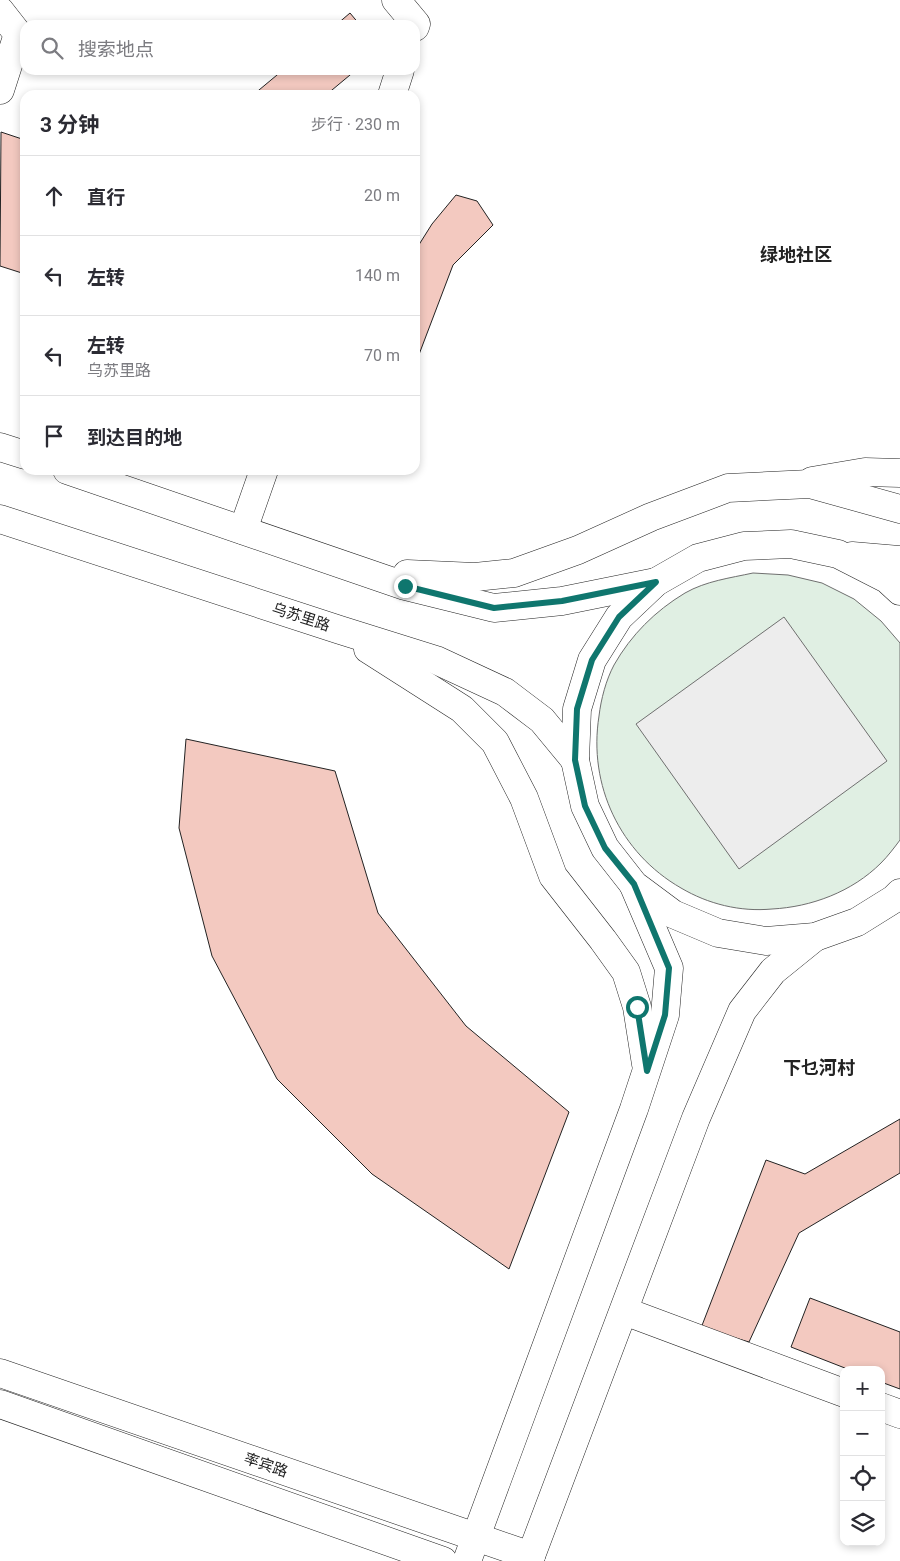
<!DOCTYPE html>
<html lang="zh">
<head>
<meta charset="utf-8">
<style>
	:root { --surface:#fff; --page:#f7f7f7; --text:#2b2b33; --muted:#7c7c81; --line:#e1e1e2 }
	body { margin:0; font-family:Roboto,"Noto Sans SC",sans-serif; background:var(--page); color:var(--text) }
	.controls { position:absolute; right:15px; bottom:15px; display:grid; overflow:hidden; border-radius:10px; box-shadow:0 2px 8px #0003 }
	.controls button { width:45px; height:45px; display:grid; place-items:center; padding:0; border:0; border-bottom:1px solid var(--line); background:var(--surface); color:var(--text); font:25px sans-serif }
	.stop { position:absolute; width:15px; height:15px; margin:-11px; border:4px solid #0f766e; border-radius:50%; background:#fff }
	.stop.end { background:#0f766e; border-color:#fff; box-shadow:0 1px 5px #0008 }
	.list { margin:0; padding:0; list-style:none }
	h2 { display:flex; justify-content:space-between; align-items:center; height:65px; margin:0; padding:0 20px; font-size:21px }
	h2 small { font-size:16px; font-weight:400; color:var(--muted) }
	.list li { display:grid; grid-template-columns:32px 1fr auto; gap:15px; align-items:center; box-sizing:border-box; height:80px; padding:0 20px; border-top:1px solid var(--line) }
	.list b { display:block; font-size:19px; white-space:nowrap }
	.list p { margin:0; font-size:16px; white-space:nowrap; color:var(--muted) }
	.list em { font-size:16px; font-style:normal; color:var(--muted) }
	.icon { flex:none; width:28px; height:28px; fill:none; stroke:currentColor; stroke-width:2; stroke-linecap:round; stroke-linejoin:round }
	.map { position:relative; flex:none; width:900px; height:1561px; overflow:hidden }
	.search { position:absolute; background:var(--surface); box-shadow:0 2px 8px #0003; left:20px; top:20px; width:400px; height:55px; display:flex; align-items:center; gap:12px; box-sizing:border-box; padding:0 18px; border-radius:15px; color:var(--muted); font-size:19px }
	.panel { position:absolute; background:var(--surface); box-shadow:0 2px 8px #0003; left:20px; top:90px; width:400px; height:385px; border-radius:15px }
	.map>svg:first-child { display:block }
</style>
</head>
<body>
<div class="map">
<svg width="900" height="1561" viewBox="0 0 900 1561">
	<rect width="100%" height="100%" fill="#fff"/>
	<!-- green -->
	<path fill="#e0efe3" stroke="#6f6f6f" d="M753,573L788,575L822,583L854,599L881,621L900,643V840C894,848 888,856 881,863C852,892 811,907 772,909C740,912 708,904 681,888C620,853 588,785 599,716C601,699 606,680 614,665C631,635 655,611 685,593C706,581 730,578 753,573Z"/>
	<!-- parking -->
	<path fill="#ededed" stroke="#6f6f6f" d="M784,617L887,761L739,869L636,724Z"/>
	<!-- building -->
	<g fill="#f3c9c0" stroke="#222">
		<path d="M350,13L360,25H336Z"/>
		<path d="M283,70H356L326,95H253Z"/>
		<path d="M1,132L25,140V274L0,266Z"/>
		<path d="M456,195L477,201L493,225L453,265L415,365V251L432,224Z"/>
		<path d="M186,739L335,771L378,913L466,1026L569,1112L509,1269L372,1174L277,1079L212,956L179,828Z"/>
		<path d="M900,1119V1173L799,1233L749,1342L701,1328L766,1160L805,1174Z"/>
		<path d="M810,1298L900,1332V1389L881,1382V1370H850L791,1347Z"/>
	</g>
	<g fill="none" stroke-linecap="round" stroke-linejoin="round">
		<defs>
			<g id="minor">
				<path d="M396,0L416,24L415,27"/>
				<path d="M0,11L18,34L0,90"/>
				<path d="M392,95L400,70"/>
				<path d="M243,530L264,470"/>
				<path d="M624,1311L844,1393"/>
				<path d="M0,1373L531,1556"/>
				<path d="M0,1404L443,1561"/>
				<path d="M881,1407L900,1414"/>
			</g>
			<g id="major">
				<path d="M0,447L25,455"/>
				<path d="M67,470L405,586L494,608L562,601L656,582"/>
				<path d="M812,481L865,472L900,473"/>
				<path d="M0,519L340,630L436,660L505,692L542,720L575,760"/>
				<path d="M852,556L900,560"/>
				<path d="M407,574L475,577L514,573L578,550L651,517L728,488L810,484L900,509"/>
				<path d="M900,591L887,579L838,554L791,544L744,546L698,558L656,582L619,617L592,660L577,709L575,760L585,806L605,848L634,885L673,914L718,933L766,941L815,937L857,922L894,899L900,893"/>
				<path d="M368,649L462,709L495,742L524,798L553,876L603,940L626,972L637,1007L646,1064"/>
				<path d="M467,1561L634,1109L665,1015L669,968L634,886"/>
				<path d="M529,1561L696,1118L742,1011L773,971L815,937"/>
			</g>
		</defs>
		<!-- minor casing -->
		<use href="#minor" stroke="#222" stroke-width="29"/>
		<!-- major casing -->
		<use href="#major" stroke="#222" stroke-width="29"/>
		<!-- minor -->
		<use href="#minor" stroke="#fff" stroke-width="28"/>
		<!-- major -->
		<use href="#major" stroke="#fff" stroke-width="28"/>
	</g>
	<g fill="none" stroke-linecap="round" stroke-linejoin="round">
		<!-- route -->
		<path stroke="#0f766e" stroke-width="6" d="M405,586L494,608L562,601L656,582L619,617L592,660L577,709L575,760L585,806L605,848L634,884L669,968L665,1015L647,1071L637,1007"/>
	</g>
	<g text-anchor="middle" stroke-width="4" stroke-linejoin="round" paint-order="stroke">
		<!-- street labels -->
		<g font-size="15" fill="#222" stroke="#fff">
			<text transform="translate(301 617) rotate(18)" y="5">乌苏里路</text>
			<text transform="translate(266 1465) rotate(19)" y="5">率宾路</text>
		</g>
		<!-- quarter labels -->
		<g font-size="18" font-weight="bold" fill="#222" stroke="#fff">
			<text x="796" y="261">绿地社区</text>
			<text x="819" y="1074">下乜河村</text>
		</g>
	</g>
</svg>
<div class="controls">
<button>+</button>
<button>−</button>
<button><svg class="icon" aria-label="locate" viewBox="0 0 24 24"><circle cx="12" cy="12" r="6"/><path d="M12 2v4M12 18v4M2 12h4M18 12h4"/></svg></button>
<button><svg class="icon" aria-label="layers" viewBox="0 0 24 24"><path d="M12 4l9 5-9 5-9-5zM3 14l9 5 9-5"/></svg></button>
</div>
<div class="stop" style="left:637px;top:1007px"></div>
<div class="stop end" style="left:405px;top:586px"></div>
<div class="search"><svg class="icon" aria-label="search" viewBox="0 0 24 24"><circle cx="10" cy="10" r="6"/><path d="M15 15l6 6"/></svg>搜索地点</div>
<section class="panel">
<h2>3 分钟<small>步行 · 230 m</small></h2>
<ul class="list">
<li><svg class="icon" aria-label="ahead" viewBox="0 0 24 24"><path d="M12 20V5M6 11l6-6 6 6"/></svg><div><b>直行</b></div><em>20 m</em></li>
<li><svg class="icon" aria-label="left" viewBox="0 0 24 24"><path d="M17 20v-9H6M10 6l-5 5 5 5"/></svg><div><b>左转</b></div><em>140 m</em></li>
<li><svg class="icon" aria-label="left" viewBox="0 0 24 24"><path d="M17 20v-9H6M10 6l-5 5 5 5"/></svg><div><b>左转</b><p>乌苏里路</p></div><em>70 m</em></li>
<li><svg class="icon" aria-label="arrive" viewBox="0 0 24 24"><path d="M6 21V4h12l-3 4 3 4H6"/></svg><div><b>到达目的地</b></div></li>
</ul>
</section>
</div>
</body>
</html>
